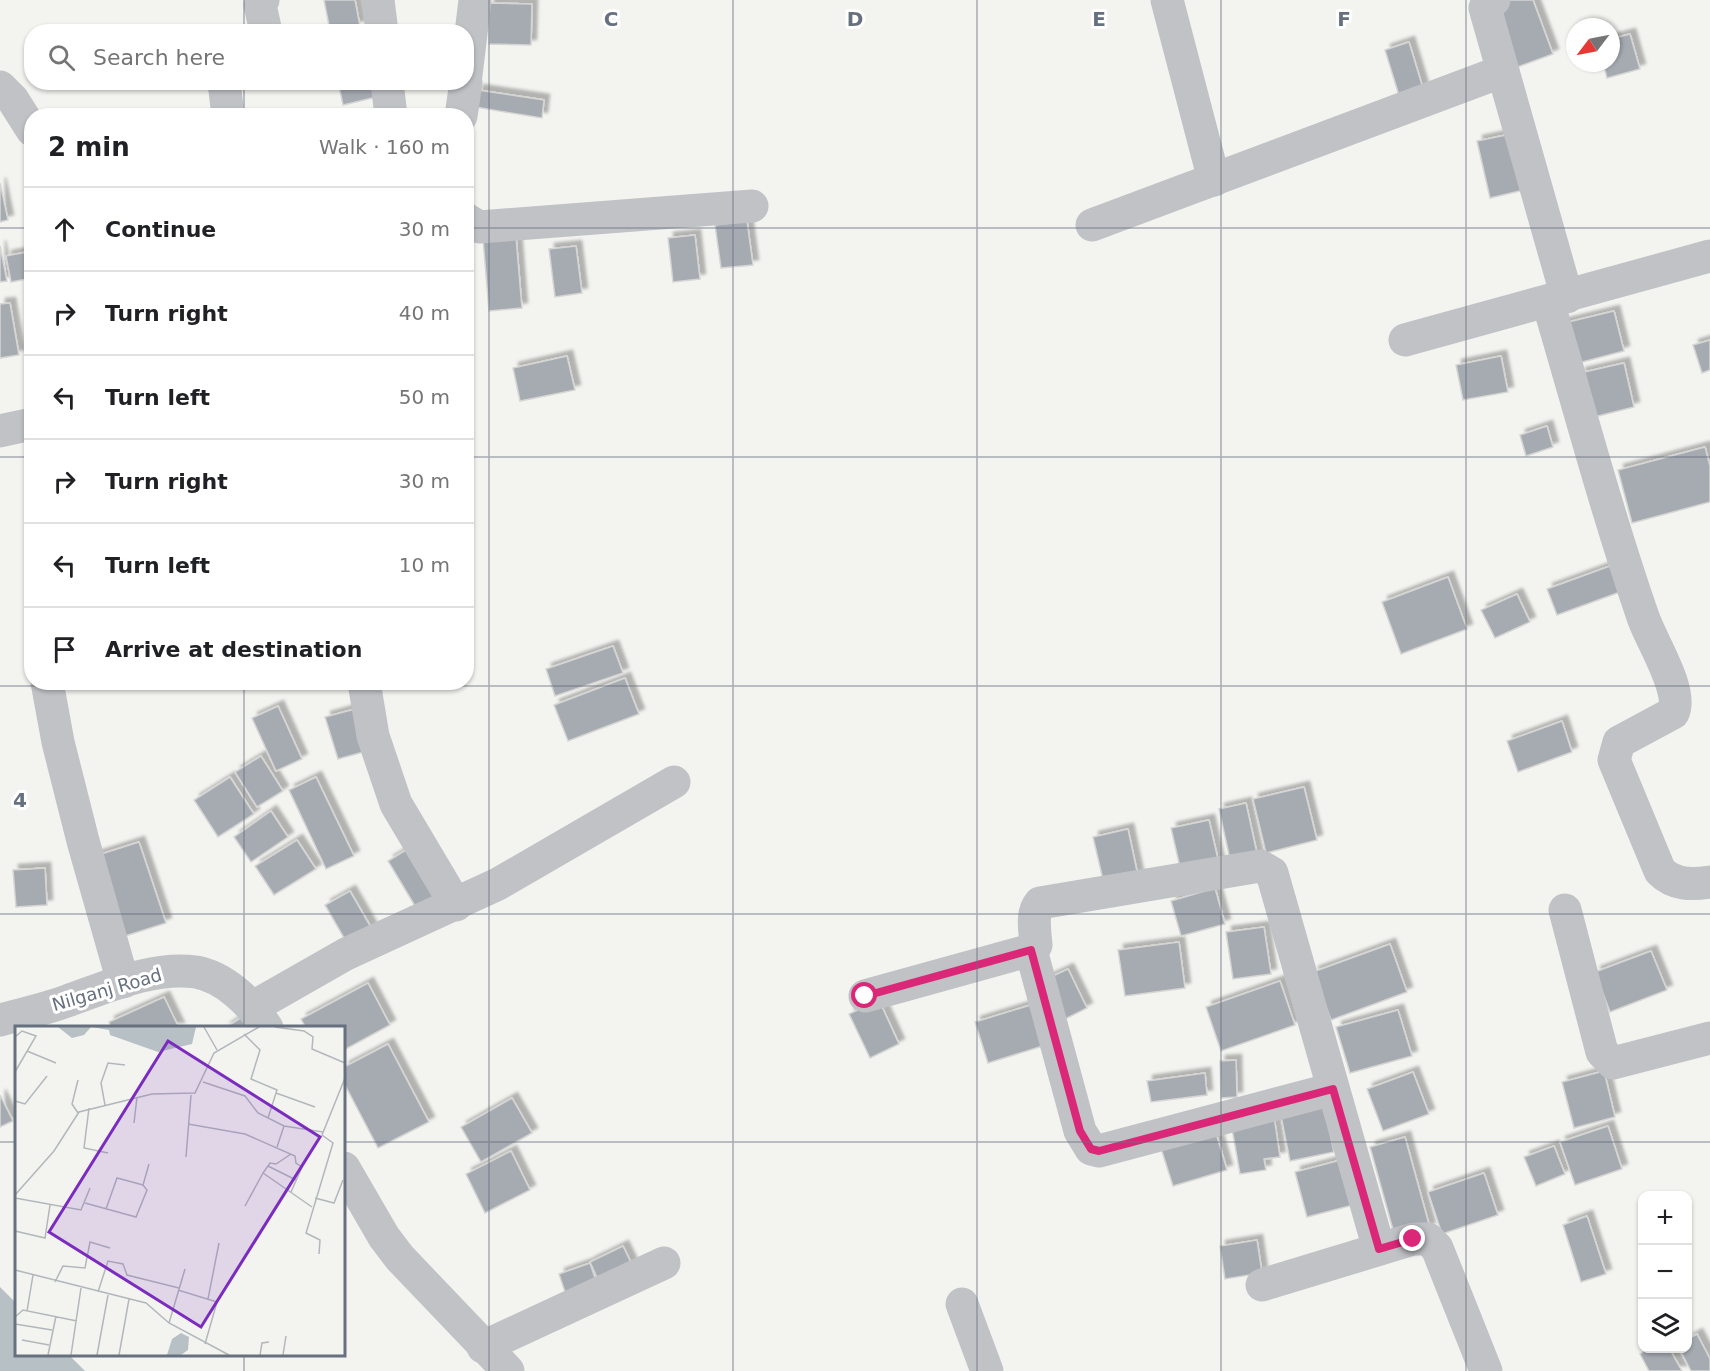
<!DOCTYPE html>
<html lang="en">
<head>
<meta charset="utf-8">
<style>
	:root { --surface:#fff; --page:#f6f6f6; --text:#202124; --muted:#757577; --line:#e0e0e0 }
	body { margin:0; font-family:"DejaVu Sans",sans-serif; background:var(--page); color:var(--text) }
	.controls { position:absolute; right:18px; bottom:18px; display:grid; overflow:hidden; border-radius:12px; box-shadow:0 2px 4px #0004 }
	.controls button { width:54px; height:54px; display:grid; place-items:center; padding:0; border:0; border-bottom:2px solid var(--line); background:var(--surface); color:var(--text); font:30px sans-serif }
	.compass { position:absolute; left:1566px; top:18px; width:54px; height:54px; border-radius:50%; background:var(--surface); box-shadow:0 2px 4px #0004; rotate:238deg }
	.stop { position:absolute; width:18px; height:18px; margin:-14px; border:4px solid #db2777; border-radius:50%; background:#fff }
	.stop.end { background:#db2777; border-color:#fff; box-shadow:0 2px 6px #0008 }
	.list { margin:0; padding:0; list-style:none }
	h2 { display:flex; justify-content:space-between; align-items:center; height:78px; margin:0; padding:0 24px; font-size:26px }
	h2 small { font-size:20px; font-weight:400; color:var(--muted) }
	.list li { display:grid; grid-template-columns:39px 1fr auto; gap:18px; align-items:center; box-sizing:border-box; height:84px; padding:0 24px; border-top:2px solid var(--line) }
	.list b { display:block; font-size:22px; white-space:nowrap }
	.list em { font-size:20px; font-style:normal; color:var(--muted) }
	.icon { flex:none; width:33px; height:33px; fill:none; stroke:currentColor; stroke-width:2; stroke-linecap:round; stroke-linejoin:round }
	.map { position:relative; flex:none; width:1710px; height:1371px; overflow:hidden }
	.search { position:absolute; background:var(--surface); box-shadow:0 2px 4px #0004; left:24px; top:24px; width:450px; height:66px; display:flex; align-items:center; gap:15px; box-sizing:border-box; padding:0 21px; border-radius:24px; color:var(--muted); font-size:22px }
	.panel { position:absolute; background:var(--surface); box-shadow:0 2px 4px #0004; left:24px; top:108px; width:450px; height:582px; border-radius:24px }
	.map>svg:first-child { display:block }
</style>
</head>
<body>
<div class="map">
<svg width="1710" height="1371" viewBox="0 0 1710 1371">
	<defs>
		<filter id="shadow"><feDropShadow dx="5.5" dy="-5.5" stdDeviation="1.5" flood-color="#0004"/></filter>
	</defs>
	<rect width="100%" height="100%" fill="#f3f4f0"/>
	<!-- water -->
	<path fill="#b7c0c5" d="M0,1287L16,1303V1354L69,1355L85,1371H0Z"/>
	<!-- building -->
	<g fill="#a6abb2" stroke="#d5d5d3" stroke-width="1.5" filter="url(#shadow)">
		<path d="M324,0H355L360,26L330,31Z"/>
		<path d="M1509,0H1533L1553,54L1512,69L1489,7Z"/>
		<path d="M489,3L532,4L531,45L489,44Z"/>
		<path d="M1630,34L1640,69L1607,78L1603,63H1611V39Z"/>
		<path d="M1409,42L1425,95L1401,102L1385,50Z"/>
		<path d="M338,82H382L385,95L343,105Z"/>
		<path d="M478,90L544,100L542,118L475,107Z"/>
		<path d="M1511,134L1524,190L1490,198L1477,141Z"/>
		<path d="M0,183L8,220L0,222Z"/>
		<path d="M747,221L753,265L721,268L715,225Z"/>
		<path d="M695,235L700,279L673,282L668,238Z"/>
		<path d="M516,237L522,308L489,311L483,239Z"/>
		<path d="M0,246L7,281L0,282Z"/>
		<path d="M576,246L582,293L555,297L549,249Z"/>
		<path d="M32,251V278L11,282L6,256Z"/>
		<path d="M10,303L19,355L0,358V304Z"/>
		<path d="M1614,311L1624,351L1571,365L1560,324Z"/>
		<path d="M1710,340V370L1702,373L1693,345Z"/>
		<path d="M567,356L575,390L520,401L513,368Z"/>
		<path d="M1501,356L1508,392L1463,400L1456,365Z"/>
		<path d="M1624,363L1634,407L1590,418L1580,373Z"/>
		<path d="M1547,426L1553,447L1526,456L1520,435Z"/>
		<path d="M1705,447L1710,466V502L1632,523L1618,470Z"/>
		<path d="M1610,566L1620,592L1557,615L1547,589Z"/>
		<path d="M1448,577L1467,629L1401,654L1382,602Z"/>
		<path d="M1517,594L1530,622L1495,638L1481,610Z"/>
		<path d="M613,646L623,673L555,696L546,669Z"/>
		<path d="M625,678L639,714L568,741L554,705Z"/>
		<path d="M278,706L302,759L276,771L252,718Z"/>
		<path d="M355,709L367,751L338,759L325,717Z"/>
		<path d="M1562,721L1572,752L1518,772L1507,741Z"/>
		<path d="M261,756L283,791L257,807L235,772Z"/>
		<path d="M230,777L254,814L218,837L194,800Z"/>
		<path d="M316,777L354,856L326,869L289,790Z"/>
		<path d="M1304,787L1317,840L1266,853L1253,799Z"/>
		<path d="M1246,803L1258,858L1231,864L1219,809Z"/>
		<path d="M271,811L288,837L251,862L234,837Z"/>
		<path d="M1209,820L1220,868L1182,876L1171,828Z"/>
		<path d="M1128,829L1138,876L1104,884L1093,837Z"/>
		<path d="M297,840L316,869L274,895L255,866Z"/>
		<path d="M139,842L166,923L122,937L95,856Z"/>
		<path d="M414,845L445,896L418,911L388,861Z"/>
		<path d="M45,868L47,905L16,907L13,870Z"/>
		<path d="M1215,888L1225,924L1181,936L1171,901Z"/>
		<path d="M350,891L376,936L351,950L325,905Z"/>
		<path d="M1264,927L1271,974L1233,979L1226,932Z"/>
		<path d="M1179,942L1185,988L1125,996L1118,950Z"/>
		<path d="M1390,944L1407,992L1331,1020L1313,972Z"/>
		<path d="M1651,951L1667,990L1610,1012L1595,972Z"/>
		<path d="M1068,969L1087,1008L1063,1020L1044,980Z"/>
		<path d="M1280,981L1295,1025L1221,1051L1206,1007Z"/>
		<path d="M368,983L390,1025L344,1050V1028H306L301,1019Z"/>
		<path d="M164,997L179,1028H111L109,1022Z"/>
		<path d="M879,1000L899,1044L870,1058L849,1014Z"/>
		<path d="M1034,1004L1046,1045L988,1063L975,1022Z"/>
		<path d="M1398,1010L1412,1056L1350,1073L1336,1027Z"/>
		<path d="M242,1017L248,1028H225Z"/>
		<path d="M388,1044L429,1122L378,1148L344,1083V1067Z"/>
		<path d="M1236,1060L1237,1097L1221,1098L1220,1061Z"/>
		<path d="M1604,1071L1615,1117L1574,1128L1562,1082Z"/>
		<path d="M1413,1072L1429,1114L1383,1131L1367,1089Z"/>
		<path d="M1205,1073L1207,1095L1151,1102L1147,1081Z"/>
		<path d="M0,1095L13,1121L0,1127Z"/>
		<path d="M512,1098L532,1133L481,1162L461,1127Z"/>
		<path d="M1324,1107L1334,1152L1290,1161L1281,1116Z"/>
		<path d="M1274,1116L1280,1157L1264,1159L1266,1170L1240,1174L1231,1123Z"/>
		<path d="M1214,1126L1227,1170L1173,1186L1159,1142Z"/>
		<path d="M1608,1126L1622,1169L1575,1185L1560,1142Z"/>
		<path d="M1405,1137L1430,1228L1395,1237L1370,1147Z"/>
		<path d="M1554,1146L1565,1174L1536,1186L1524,1157Z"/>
		<path d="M511,1151L530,1190L485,1213L466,1174Z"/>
		<path d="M1341,1160L1353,1205L1307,1217L1295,1172Z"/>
		<path d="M1484,1173L1498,1215L1442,1234L1428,1192Z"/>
		<path d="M1587,1216L1606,1274L1581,1282L1563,1225Z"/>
		<path d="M1257,1240L1262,1273L1225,1279L1220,1246Z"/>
		<path d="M623,1246L635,1271L601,1286L590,1262Z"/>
		<path d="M590,1263L598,1287L567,1298L559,1274Z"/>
		<path d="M1697,1334L1710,1359V1371H1691L1679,1348H1688V1339Z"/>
		<path d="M1649,1348H1669L1682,1371H1649L1640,1354Z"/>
	</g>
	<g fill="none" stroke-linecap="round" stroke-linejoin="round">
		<!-- minor -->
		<g stroke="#c0c2c6" stroke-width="33">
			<path d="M263,0L260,5L266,32"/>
			<path d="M378,0L382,32"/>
			<path d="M1167,0L1214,180"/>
			<path d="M1494,0L1487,3L1485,8L1567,297"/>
			<path d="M466,75L475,0"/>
			<path d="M224,82L228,116"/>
			<path d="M387,82L391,116"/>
			<path d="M0,87L13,100L32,130"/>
			<path d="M461,116L466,82"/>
			<path d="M466,219L479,227L752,206"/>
			<path d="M1092,225L1503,71"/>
			<path d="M1548,302C1579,407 1607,513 1643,617C1651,641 1684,691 1673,713L1619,742L1614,760L1660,871C1674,885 1691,885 1710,882"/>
			<path d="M1405,340L1710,256"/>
			<path d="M0,431L32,424"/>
			<path d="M47,682L58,742L83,841L123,982"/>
			<path d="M364,682L373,736L396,804L456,905"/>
			<path d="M1565,910L1602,1052L1613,1063L1710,1038"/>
			<path d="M1031,950L1080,1131L1091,1149L1099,1151L1333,1089"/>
			<path d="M865,996L1031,950L1036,945C1035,931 1031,913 1040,903L1260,866L1272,873L1379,1249"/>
			<path d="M253,1007L346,954L498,884L674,782"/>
			<path d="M0,1020C22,1014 45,1009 67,1001C107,987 152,966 196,972C225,977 252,1004 267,1028"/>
			<path d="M344,1168L384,1237L400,1258L508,1371"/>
			<path d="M1262,1285L1413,1239H1428L1437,1248L1486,1371"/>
			<path d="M962,1304L987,1371"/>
			<path d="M483,1347L664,1263"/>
		</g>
	</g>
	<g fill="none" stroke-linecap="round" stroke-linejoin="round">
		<!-- route -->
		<path stroke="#db2777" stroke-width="8" d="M865,996L1031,950L1080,1131L1091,1149L1099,1151L1333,1089L1379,1249L1413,1239"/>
	</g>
	<!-- grid -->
	<path fill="none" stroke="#66707f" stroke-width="1.5" stroke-opacity="0.55" d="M244,0V32M489,0V1371M733,0V1371M977,0V1371M1221,0V1371M1466,0V1371M244,82V116M0,228H32M466,228H1710M0,457H32M466,457H1710M244,682V1028M0,686H1710M0,914H1710M0,1142H16M344,1142H1710M244,1354V1371"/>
	<g text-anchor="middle" stroke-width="6" stroke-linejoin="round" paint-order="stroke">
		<!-- street labels -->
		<g font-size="18" fill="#66707f" stroke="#fff">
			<text transform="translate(107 990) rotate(-16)" y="6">Nilganj Road</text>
		</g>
	</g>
	<!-- overview -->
	<g transform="translate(15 1026)">
		<rect width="330" height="330" fill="#f3f4f0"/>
		<path d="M43,1H181L177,18L143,26L95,9L94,4L76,1L69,9L57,12ZM166,307L174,311L173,324L166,329H152L157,313Z" fill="#b7c0c5"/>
		<path fill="none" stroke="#b2b7bc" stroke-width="1.5" d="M189,1L202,24M260,1L289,5L298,11L297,23L330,37M229,8L245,24L236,53L262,64L253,92M0,11L7,5L21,10L0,46M12,25L41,37M188,56L230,70L243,87L269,100L308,106M261,67L300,81M0,75L10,78L32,50M90,79L86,57L93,37L110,39M74,82L69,122L93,127M63,87L57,78L63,54M119,97L122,71M173,98L230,108L280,130L281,137L287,141L276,166M262,121L269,100M171,131L176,69M253,140L281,154M248,147L255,137L261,138L276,128M0,169L39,125L64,86L137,68L180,67L199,27L244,1M0,172L66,184L75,162M300,172L319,177L328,154M70,177L121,191L132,164L128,159L134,138M230,180L248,147L297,181M91,183L102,152L128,159M0,205L30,212L35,179M304,228L305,214L291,207L318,117L307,109L330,52M0,244L131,277L154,297L214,329M40,256L48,240L70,242L75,216L95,222M163,264L202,276L190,318M83,266L93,235L108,238L112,249L164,262M193,273L204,217M12,285L18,249M0,291L8,284L62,295M154,297L170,243M0,298L37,304M7,314L34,319M33,329L41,290M56,329L66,262M82,329L93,269M104,329L114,273M245,329L247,317L254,316M268,329L271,310"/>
		<path fill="#7b2cbf" fill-opacity="0.15" stroke="#7b2cbf" stroke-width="3" d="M153,15L305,111L186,301L34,206Z"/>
		<rect width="330" height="330" fill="none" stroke="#66707f" stroke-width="3"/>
	</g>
	<g font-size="20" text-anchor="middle" font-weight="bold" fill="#66707f" stroke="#fff" stroke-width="6" stroke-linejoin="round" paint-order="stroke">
		<text x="611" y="26">C</text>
		<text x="855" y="26">D</text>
		<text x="1099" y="26">E</text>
		<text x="1344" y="26">F</text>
		<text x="20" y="807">4</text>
	</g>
</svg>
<div class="controls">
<button>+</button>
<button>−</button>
<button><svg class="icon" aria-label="layers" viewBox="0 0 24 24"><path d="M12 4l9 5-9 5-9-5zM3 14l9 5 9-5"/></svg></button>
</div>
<svg class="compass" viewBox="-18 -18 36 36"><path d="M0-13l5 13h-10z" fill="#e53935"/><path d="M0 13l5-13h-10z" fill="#757577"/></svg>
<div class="stop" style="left:865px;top:996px"></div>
<div class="stop end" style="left:1413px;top:1239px"></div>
<div class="search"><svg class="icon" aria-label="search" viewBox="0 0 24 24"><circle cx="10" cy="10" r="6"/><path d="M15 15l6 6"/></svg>Search here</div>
<section class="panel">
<h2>2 min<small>Walk · 160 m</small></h2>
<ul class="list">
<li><svg class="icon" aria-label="ahead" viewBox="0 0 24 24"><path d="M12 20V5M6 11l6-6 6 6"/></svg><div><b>Continue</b></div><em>30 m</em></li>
<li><svg class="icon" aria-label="right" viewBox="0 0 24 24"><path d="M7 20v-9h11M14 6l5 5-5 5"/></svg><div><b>Turn right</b></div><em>40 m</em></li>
<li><svg class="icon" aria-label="left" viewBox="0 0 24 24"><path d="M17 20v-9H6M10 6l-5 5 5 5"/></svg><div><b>Turn left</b></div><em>50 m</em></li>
<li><svg class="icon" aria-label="right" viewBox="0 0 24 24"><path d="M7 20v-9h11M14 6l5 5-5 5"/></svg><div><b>Turn right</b></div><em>30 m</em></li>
<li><svg class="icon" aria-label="left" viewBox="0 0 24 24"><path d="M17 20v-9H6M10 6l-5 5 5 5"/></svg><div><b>Turn left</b></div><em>10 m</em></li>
<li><svg class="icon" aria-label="arrive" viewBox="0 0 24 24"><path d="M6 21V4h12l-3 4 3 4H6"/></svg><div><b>Arrive at destination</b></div></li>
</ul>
</section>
</div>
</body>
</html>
